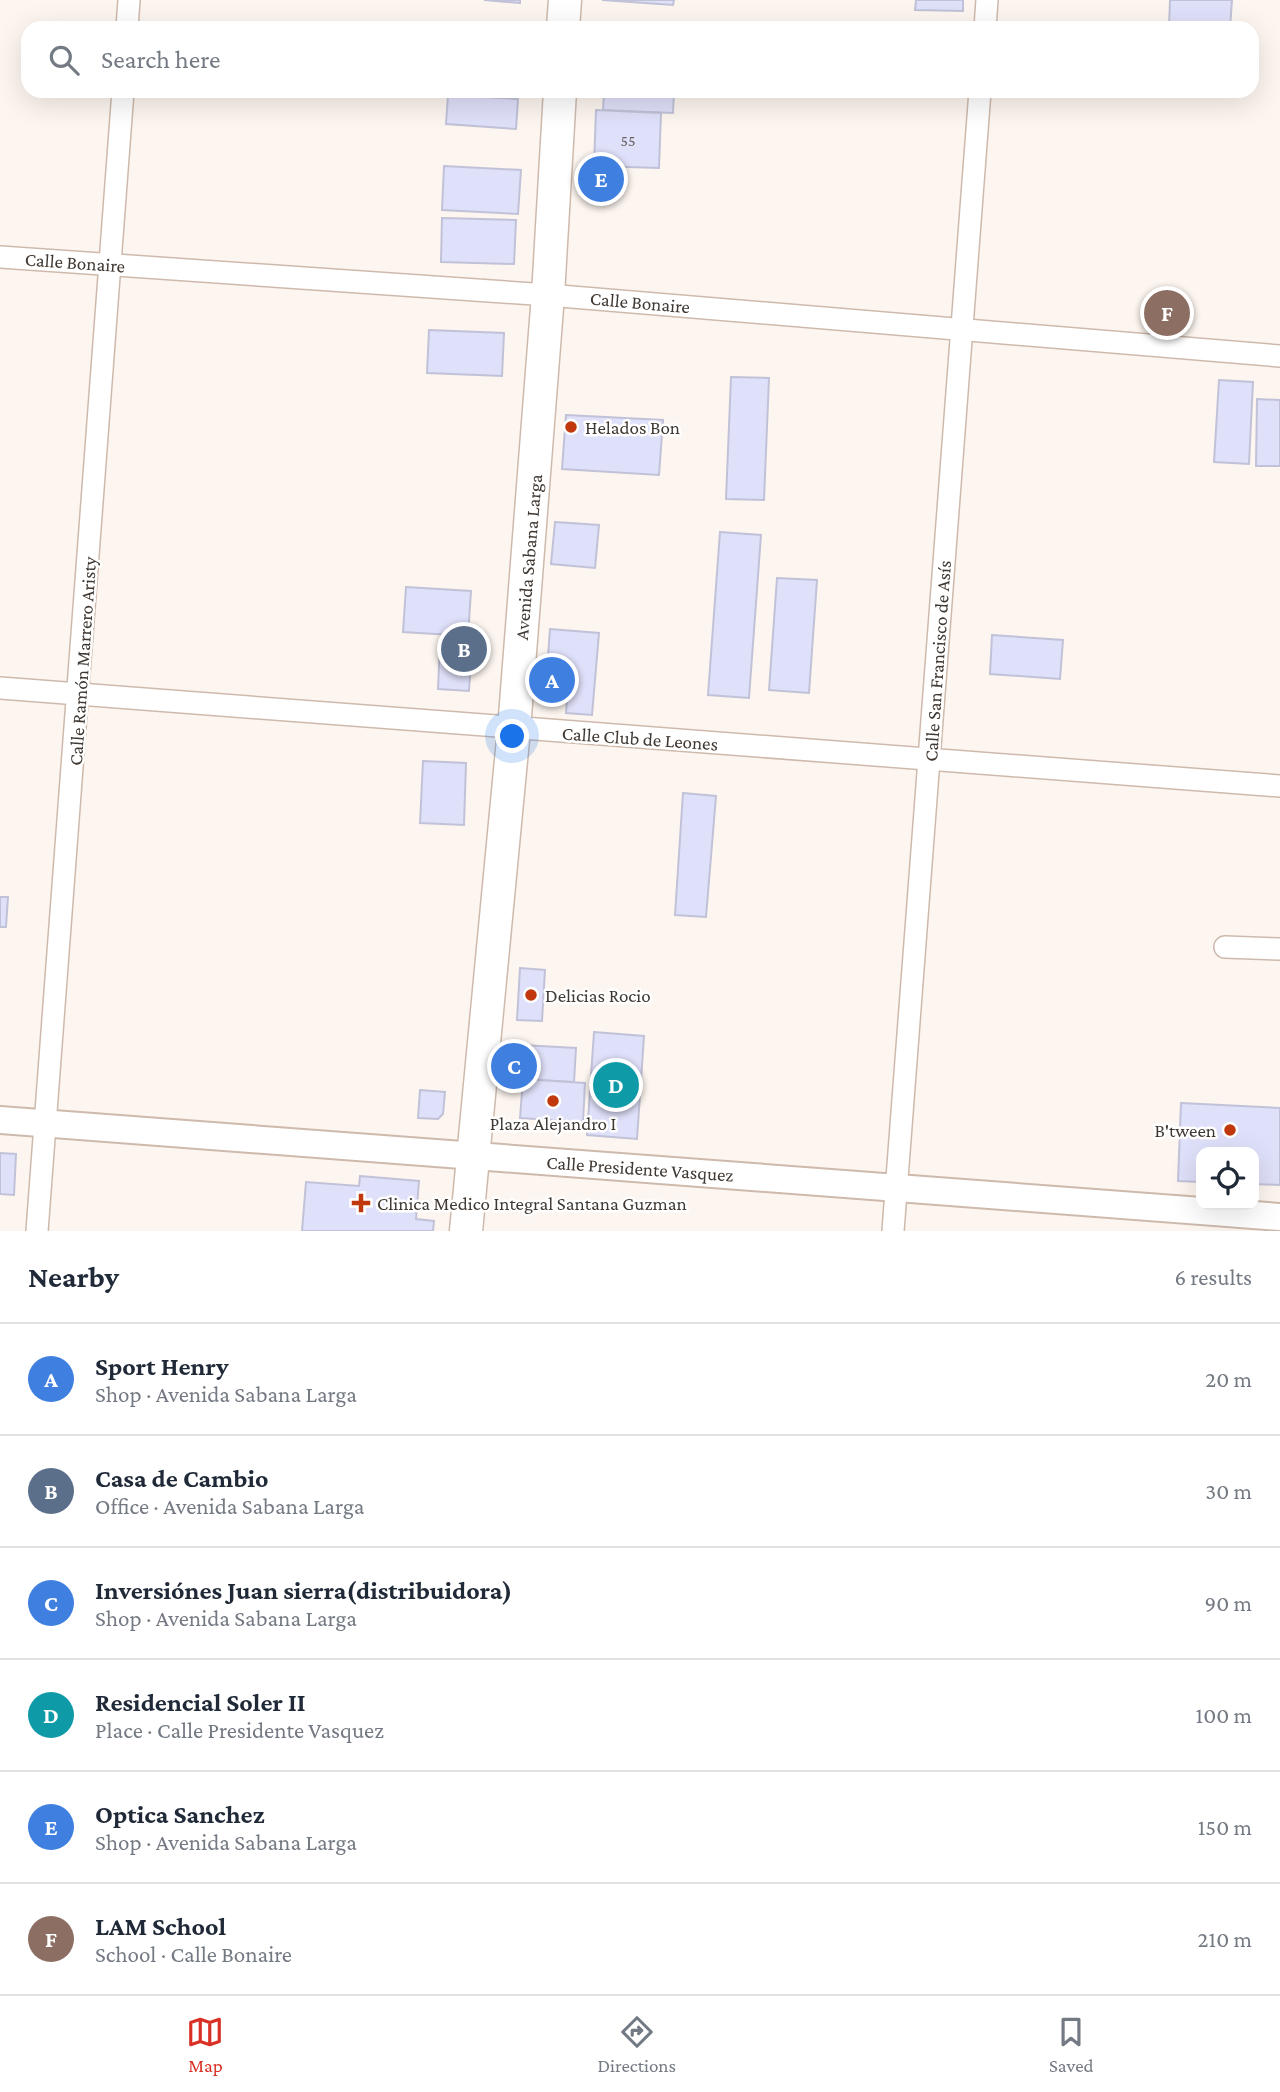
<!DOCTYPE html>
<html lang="en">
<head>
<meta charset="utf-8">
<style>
	:root { --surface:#fff; --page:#f6f6f7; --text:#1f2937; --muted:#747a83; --line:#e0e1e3; --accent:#d93025 }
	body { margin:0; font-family:"Crimson Pro",serif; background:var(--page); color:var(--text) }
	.controls { position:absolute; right:21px; bottom:21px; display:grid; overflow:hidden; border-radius:14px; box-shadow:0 7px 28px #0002 }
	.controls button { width:63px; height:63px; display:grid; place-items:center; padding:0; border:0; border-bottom:2px solid var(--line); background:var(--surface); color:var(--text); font:35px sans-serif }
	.you { position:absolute; left:513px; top:737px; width:24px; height:24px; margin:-18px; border:5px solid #fff; border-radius:50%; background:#1a73e8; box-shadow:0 0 0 10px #1a73e833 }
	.badge { display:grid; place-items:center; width:46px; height:46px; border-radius:50%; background:var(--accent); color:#fff; font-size:23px; font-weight:700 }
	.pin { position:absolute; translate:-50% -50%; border:4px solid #fff; box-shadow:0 2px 7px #0006 }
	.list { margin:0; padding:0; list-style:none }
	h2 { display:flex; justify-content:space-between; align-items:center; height:91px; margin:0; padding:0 28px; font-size:30px }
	h2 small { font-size:23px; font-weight:400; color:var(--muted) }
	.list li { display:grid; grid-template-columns:46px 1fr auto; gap:21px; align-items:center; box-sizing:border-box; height:112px; padding:0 28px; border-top:2px solid var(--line) }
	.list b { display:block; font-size:26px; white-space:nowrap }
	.list p { margin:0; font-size:23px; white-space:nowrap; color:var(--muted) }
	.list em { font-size:23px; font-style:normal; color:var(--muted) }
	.icon { flex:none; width:38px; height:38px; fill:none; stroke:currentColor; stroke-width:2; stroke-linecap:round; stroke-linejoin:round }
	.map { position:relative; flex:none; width:1280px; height:1231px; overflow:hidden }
	.search { position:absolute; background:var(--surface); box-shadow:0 7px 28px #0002; left:21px; right:21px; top:21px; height:77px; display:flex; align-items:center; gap:18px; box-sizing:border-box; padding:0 24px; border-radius:21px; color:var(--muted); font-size:26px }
	.sheet { height:763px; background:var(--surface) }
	nav { display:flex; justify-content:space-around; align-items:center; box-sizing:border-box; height:98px; border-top:2px solid var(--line); background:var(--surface); font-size:19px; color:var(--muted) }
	nav a { display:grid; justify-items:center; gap:4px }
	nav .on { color:var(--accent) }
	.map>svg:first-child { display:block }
</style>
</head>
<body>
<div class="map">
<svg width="1280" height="1231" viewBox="0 0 1280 1231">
	<rect width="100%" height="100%" fill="#fdf5ef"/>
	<!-- building -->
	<g fill="#dfe0f9" stroke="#c1c2d8" stroke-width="2">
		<path d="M484,0H520V3Z"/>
		<path d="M602,0H674L673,5Z"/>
		<path d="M916,0H963V11L915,10Z"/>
		<path d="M1170,0H1232L1230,28H1169Z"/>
		<path d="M604,91H674L673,113L603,110Z"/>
		<path d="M448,95L518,99L516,129L446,124Z"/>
		<path d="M596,110L661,113L659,168L594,166Z"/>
		<path d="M444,166L521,170L518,214L442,210Z"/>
		<path d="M585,166L618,167L616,192L584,191Z"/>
		<path d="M442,218L516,220L514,264L441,262Z"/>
		<path d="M429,330L504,333L502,376L427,373Z"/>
		<path d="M731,377L769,378L764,500L726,499Z"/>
		<path d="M1219,380L1253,382L1249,464L1214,462Z"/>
		<path d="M1257,399L1280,400V466H1256Z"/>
		<path d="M566,415L663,420L659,475L562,469Z"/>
		<path d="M555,522L599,525L595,568L551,564Z"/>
		<path d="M720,532L761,535L749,698L708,695Z"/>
		<path d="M777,578L817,580L809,693L769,690Z"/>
		<path d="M406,587L471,591L468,636L403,632Z"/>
		<path d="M550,629L599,633L592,715L566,713L567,699L545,698Z"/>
		<path d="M992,635L1063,640L1060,679L990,674Z"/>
		<path d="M440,642L472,644L469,691L438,689Z"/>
		<path d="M423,761L466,763L464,825L420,823Z"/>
		<path d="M683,793L716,796L706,917L675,915Z"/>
		<path d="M0,897H8L6,927H0Z"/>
		<path d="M520,968L545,970L542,1021L517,1020Z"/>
		<path d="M594,1032L644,1036L637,1139L587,1135Z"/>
		<path d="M522,1045L576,1048L574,1082L520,1079Z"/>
		<path d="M523,1079L585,1083L583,1122L520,1118Z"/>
		<path d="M420,1090L445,1092L443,1114L438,1119L418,1118Z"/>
		<path d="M1181,1103L1280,1108V1185L1254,1184V1152H1201V1182L1178,1181Z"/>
		<path d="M0,1153L16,1154L14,1195L0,1194Z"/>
		<path d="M360,1176L419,1181L416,1219L434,1221L433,1231H302L306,1182L359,1186Z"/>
	</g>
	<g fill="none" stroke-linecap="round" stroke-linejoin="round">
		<defs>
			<g id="minor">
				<path d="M127,28L129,0"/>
				<path d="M985,28L987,0"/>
				<path d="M0,257L548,295L1280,356"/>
				<path d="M0,688L1280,786"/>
				<path d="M1225,947L1280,949"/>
				<path d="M37,1231L123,91"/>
				<path d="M893,1231L980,91"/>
			</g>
			<path id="tertiary" d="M0,1120L1280,1217"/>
			<g id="secondary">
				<path d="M563,28L565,0"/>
				<path d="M466,1231L514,729L548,295L560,91"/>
			</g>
		</defs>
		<!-- minor casing -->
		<use href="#minor" stroke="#cebaac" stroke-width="24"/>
		<!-- tertiary casing -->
		<use href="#tertiary" stroke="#cebaac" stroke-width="30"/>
		<!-- secondary casing -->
		<use href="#secondary" stroke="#cebaac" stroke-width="35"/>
		<!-- minor -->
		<use href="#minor" stroke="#fff" stroke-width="21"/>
		<!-- tertiary -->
		<use href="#tertiary" stroke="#fff" stroke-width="26"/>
		<!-- secondary -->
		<use href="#secondary" stroke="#fff" stroke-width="32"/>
	</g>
	<!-- markers -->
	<g fill="#c1380c" stroke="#fff" stroke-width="2.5">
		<circle cx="571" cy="427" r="7"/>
		<circle cx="531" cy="995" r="7"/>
		<circle cx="553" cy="1101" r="7"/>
		<circle cx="1230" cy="1130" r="7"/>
		<path d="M357.5 1192.5h7v7h7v7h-7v7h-7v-7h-7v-7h7z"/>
	</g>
	<g text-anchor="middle" stroke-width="5" stroke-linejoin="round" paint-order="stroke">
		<!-- number labels -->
		<g font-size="16" fill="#686264">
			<text x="628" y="146">55</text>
		</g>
		<!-- street labels -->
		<g font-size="19" fill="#403832" stroke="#fff">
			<text transform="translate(75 262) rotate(4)" y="7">Calle Bonaire</text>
			<text transform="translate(640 302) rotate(5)" y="7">Calle Bonaire</text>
			<text transform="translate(528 557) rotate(-85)" y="7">Avenida Sabana Larga</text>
			<text transform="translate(82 661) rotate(-86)" y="7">Calle Ramón Marrero Aristy</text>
			<text transform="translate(937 661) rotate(-86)" y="7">Calle San Francisco de Asís</text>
			<text transform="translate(640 738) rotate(4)" y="7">Calle Club de Leones</text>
			<text transform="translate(640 1168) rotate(4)" y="7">Calle Presidente Vasquez</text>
		</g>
		<!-- poi labels -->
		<g font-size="19" fill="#403832" stroke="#fff" text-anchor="start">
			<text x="585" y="434">Helados Bon</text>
			<text x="545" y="1002">Delicias Rocio</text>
			<text x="553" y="1130" text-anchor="middle">Plaza Alejandro I</text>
			<text x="1216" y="1137" text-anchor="end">B'tween</text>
			<text x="377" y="1210">Clinica Medico Integral Santana Guzman</text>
		</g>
	</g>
</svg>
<div class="controls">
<button><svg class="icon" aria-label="locate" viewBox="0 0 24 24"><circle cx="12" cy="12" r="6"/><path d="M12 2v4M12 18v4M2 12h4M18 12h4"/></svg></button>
</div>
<div class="you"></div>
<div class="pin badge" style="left:552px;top:680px;background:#3f7fe0">A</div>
<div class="pin badge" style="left:464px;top:649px;background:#5c6f8a">B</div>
<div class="pin badge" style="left:514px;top:1066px;background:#3f7fe0">C</div>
<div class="pin badge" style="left:616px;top:1085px;background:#0f9aa8">D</div>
<div class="pin badge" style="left:601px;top:179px;background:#3f7fe0">E</div>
<div class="pin badge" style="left:1167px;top:313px;background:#8d6e63">F</div>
<div class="search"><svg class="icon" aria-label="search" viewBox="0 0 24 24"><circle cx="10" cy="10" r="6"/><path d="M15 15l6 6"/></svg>Search here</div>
</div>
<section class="sheet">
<h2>Nearby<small>6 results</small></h2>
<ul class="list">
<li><span class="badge" style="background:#3f7fe0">A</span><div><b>Sport Henry</b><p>Shop · Avenida Sabana Larga</p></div><em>20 m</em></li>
<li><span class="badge" style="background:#5c6f8a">B</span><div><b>Casa de Cambio</b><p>Office · Avenida Sabana Larga</p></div><em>30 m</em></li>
<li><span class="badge" style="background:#3f7fe0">C</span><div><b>Inversiónes Juan sierra(distribuidora)</b><p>Shop · Avenida Sabana Larga</p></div><em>90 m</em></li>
<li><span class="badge" style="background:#0f9aa8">D</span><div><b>Residencial Soler II</b><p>Place · Calle Presidente Vasquez</p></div><em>100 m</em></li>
<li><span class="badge" style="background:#3f7fe0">E</span><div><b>Optica Sanchez</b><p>Shop · Avenida Sabana Larga</p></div><em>150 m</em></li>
<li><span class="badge" style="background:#8d6e63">F</span><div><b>LAM School</b><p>School · Calle Bonaire</p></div><em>210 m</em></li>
</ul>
</section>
<nav>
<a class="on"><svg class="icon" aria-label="map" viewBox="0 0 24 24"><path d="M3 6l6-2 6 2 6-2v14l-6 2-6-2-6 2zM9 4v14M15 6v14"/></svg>Map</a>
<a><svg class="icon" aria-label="directions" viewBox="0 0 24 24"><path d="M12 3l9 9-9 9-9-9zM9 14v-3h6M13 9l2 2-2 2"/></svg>Directions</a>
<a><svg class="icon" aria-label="saved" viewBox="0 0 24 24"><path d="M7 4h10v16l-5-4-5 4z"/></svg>Saved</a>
</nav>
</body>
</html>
